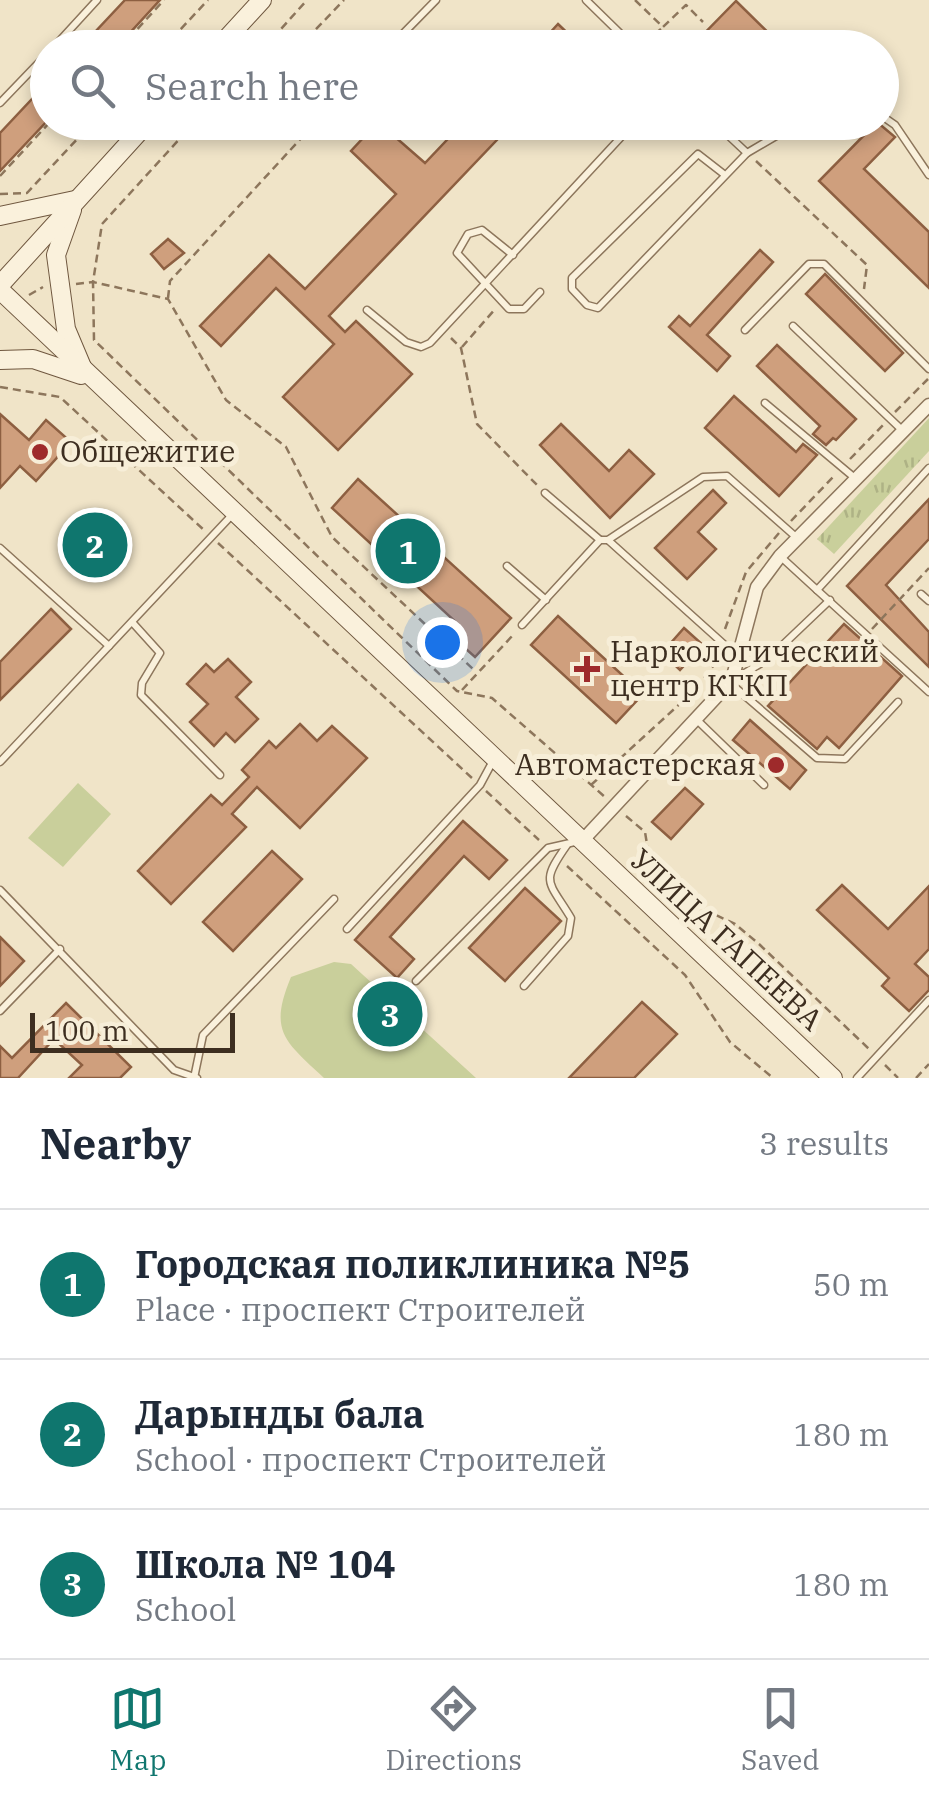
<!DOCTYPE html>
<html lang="en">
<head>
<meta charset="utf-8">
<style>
	:root { --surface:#fff; --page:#f2f2f3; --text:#1f2937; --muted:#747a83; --line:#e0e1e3; --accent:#0f766e }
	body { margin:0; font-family:"IBM Plex Serif",serif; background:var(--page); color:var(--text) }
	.scale { position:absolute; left:30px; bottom:25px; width:205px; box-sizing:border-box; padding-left:10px; border:5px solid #3d2e20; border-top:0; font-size:28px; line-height:35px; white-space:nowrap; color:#3d2e20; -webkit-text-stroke:8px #f7eed8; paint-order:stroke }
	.you { position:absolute; left:442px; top:642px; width:35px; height:35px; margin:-25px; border:8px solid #fff; border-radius:50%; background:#1a73e8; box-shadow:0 0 0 15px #1a73e833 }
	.badge { display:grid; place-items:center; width:65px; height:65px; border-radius:50%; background:var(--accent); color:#fff; font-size:32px; font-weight:700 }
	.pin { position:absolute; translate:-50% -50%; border:5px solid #fff; box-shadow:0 2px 10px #0006 }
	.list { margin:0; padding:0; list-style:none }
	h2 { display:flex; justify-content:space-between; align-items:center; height:130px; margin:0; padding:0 40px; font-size:42px }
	h2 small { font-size:32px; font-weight:400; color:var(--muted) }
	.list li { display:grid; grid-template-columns:65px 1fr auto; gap:30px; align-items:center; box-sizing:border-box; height:150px; padding:0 40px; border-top:2px solid var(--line) }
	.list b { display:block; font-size:38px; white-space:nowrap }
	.list p { margin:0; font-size:32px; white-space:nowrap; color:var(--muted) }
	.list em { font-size:32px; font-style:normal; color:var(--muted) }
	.icon { flex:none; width:55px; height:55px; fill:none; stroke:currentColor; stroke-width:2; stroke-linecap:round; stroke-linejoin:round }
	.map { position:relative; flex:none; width:929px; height:1078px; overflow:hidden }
	.search { position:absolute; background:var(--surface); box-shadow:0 5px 15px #0003; left:30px; right:30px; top:30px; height:110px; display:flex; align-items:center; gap:25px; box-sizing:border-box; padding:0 35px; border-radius:55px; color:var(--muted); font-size:38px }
	.sheet { height:580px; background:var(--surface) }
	nav { display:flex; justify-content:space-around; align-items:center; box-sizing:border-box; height:140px; border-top:2px solid var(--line); background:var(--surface); font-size:28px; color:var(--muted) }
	nav a { display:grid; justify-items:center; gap:5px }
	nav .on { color:var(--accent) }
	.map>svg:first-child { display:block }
</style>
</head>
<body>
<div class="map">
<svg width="929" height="1078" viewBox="0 0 929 1078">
	<defs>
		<pattern id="grass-tufts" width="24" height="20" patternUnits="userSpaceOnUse" patternTransform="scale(2.5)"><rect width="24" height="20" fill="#c9cf9b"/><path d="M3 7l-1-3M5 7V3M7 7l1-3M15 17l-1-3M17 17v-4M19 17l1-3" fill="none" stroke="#aeb285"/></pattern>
	</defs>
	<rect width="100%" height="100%" fill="#f0e4c8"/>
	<!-- grass -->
	<path fill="url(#grass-tufts)" d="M929,418V451L834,554L817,539Z"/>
	<!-- park -->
	<g fill="#c9cf9b">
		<path d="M78,783L111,814L63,867L28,838Z"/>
		<path d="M334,962L351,964L476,1078H324C285,1041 268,1032 291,977Z"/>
	</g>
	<!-- building -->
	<g fill="#cf9f7d" stroke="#8d5f41" stroke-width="2.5">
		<path d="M125,0H160L116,48H80Z"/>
		<path d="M736,1L784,48H690Z"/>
		<path d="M558,24L583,48H536Z"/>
		<path d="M48,82V120L0,171V133Z"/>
		<path d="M378,122L425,163L464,122H514L329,316L345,332L356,321L412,374L338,450L283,397L334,344L276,288L221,346L200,326L269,255L305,289L396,194L351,151Z"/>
		<path d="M877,122L895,137L864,169L929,232V288L819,181Z"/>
		<path d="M168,239L184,253L164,269L151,254Z"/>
		<path d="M760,250L773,262L707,335L730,356L717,371L669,327L679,316L690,326Z"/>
		<path d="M825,274L903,353L885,371L806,294Z"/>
		<path d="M777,345L856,419L836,440L833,438L826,445L813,434L820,426L757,366Z"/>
		<path d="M734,396L796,452L803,444L817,455L779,496L705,428Z"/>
		<path d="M0,414L29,440L46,420L71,442L36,481L20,466L0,488Z"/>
		<path d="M561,424L609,471L629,450L654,474L610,518L540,445Z"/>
		<path d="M358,479L511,618L475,657L449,634L458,624L332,508Z"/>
		<path d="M713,490L726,503L698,532L716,549L687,579L655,548Z"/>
		<path d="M929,499V539L886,585L929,632V667L847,586Z"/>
		<path d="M51,609L71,629L0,700V662Z"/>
		<path d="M558,616L643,694L616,723L531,645Z"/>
		<path d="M844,624L902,676L839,748L827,737L817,749L768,706Z"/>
		<path d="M684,628L703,645L680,670L662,653Z"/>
		<path d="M228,659L251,682L236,697L258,719L235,742L226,733L214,746L190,722L208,704L187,684L206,664L214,672Z"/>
		<path d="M750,720L806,770L790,789L733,740Z"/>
		<path d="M300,724L317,741L332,726L367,758L300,828L257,787L232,814L246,827L171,904L138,871L211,795L222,805L249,777L242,770L269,741L276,748Z"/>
		<path d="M685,788L703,804L671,839L652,822Z"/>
		<path d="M463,821L507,860L489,879L464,856L390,937L414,959L397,978L355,940Z"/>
		<path d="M272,851L302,879L233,951L203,922Z"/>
		<path d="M842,885L888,929L929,886V949L915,964L929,977V990L909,1011L882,986L889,978L817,910Z"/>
		<path d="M525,888L561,921L505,981L469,948Z"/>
		<path d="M0,937L24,961L0,986Z"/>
		<path d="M642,1002L677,1034L634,1078H569Z"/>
		<path d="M66,1003L131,1067L120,1078H69L82,1065L54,1039L18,1078H0V1046L12,1058Z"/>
	</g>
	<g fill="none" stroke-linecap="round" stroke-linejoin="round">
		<defs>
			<g id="lane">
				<path d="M586,0L635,48"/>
				<path d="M53,48L97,0"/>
				<path d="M389,48L436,0"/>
				<path d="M0,103L48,53"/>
				<path d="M882,116L895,125L929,175"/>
				<path d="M714,122L747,153L800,122"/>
				<path d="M725,175L698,154L572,278V289L587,305L598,308L747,153"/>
				<path d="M513,255L482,230L468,234L457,253L509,309H524L540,292"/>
				<path d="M367,310L406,342L421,347L430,343L635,122"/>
				<path d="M793,326L903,431"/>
				<path d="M745,330L809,264H824L929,369"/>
				<path d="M765,403L856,479"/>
				<path d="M545,493L600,540"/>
				<path d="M608,540L737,656"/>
				<path d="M0,548L109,646"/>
				<path d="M781,557L817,590L929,468"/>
				<path d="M507,566L546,600"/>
				<path d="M817,590L929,692"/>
				<path d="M921,594L929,601"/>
				<path d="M132,622L160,653L142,683L141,695L220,775"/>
				<path d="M522,625L600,540H608L703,477L727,476L796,537"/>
				<path d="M733,680L768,659L830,600"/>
				<path d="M730,683L817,758L845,759L898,702"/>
				<path d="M696,719L764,785"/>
				<path d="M0,762L232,515"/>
				<path d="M0,890L174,1070L197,1078"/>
				<path d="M347,929L480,785L494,759"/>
				<path d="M416,981L548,848L579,841"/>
				<path d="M524,986L568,936L571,918C548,880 540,883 567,845"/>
				<path d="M0,1011L60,949"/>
				<path d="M194,1078L203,1035L334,899"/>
				<path d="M857,1078L929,1000"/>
			</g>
			<path id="street" d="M583,840L732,680L757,587L780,556L929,405"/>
			<g id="secondary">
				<path d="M218,48L262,0"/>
				<path d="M72,210L56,255L66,329L82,367"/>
				<path d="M0,216L75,200"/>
				<path d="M0,285L148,122"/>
				<path d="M0,290L833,1078"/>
				<path d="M0,360L33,359L81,375"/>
			</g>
		</defs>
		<!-- lane casing -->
		<use href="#lane" stroke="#8d765c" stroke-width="9"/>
		<!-- street casing -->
		<use href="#street" stroke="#8d765c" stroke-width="15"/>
		<!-- secondary casing -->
		<use href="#secondary" stroke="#6f573f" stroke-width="20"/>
		<!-- path -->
		<g stroke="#8d765c" stroke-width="2.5" stroke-dasharray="8 5" stroke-linecap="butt">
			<path d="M635,0L663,27L686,5L703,22"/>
			<path d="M661,29L651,37L663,48"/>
			<path d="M120,48L164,0"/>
			<path d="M163,48L208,0"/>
			<path d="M264,48L307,0"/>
			<path d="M298,48L344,0"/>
			<path d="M195,122L102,224L93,282L94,340L457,691L492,698L605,797"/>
			<path d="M742,122L756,135"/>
			<path d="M756,161L867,265L864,289"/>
			<path d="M0,176L50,122"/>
			<path d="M0,194L27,193L93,122"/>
			<path d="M76,284L93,282L168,299L226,400L286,447L332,537L474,670"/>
			<path d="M29,295L43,287"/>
			<path d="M168,298L170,281L316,122"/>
			<path d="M451,338L461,348L477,424L537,485"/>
			<path d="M462,347L496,308"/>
			<path d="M0,387L60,397L205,531"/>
			<path d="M895,412L928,379"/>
			<path d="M850,459L883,425"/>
			<path d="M791,521L834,476"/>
			<path d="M218,543L473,779"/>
			<path d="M725,629L746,572L779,533"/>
			<path d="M872,629L929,568"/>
			<path d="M462,690L514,634"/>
			<path d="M591,785L695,690L720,657"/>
			<path d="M486,791L539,840"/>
			<path d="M626,816L645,832L651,869L688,902L735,924L759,944L869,1049"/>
			<path d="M567,866L685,975L730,1042L773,1078"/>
			<path d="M714,944L734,925"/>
			<path d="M885,1065L898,1078"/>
			<path d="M916,1078L929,1064"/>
		</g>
		<!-- lane -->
		<use href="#lane" stroke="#faf1dc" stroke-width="6"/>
		<!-- street -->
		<use href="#street" stroke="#faf1dc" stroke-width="12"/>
		<!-- secondary -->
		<use href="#secondary" stroke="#faf1dc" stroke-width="18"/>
	</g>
	<!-- markers -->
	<g fill="#9e2a2b" stroke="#f7eed8" stroke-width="4">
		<circle cx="40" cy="452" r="10"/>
		<path d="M582 654h10v10h10v10h-10v10h-10v-10h-10v-10h10z"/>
		<circle cx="776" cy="765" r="10"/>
	</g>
	<g text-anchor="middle" stroke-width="10" stroke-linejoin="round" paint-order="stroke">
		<!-- poi labels -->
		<g font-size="30" fill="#3d2e20" stroke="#f7eed8" text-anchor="start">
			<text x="60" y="462">Общежитие</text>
			<text x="610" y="662">Наркологический<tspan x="610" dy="34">центр КГКП</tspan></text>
			<text x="756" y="775" text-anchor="end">Автомастерская</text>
		</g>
		<!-- street labels -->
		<g font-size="30" fill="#3d2e20" stroke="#f7eed8">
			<text transform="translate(726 940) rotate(43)" y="10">УЛИЦА ГАПЕЕВА</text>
		</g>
	</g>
</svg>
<div class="scale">100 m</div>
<div class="you"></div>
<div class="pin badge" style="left:408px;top:551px">1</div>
<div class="pin badge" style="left:95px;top:545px">2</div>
<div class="pin badge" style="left:390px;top:1014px">3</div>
<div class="search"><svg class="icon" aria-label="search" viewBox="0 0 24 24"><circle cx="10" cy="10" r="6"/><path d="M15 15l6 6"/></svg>Search here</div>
</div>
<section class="sheet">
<h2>Nearby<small>3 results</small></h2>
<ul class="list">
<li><span class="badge">1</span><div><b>Городская поликлиника №5</b><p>Place · проспект Строителей</p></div><em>50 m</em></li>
<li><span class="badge">2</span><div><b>Дарынды бала</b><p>School · проспект Строителей</p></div><em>180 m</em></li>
<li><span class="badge">3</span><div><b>Школа № 104</b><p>School</p></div><em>180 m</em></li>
</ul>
</section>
<nav>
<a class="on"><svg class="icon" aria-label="map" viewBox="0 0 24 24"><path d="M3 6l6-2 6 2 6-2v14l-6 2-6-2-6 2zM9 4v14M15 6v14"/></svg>Map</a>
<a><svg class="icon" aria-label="directions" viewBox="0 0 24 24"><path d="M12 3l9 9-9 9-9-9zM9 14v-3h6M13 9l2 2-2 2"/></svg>Directions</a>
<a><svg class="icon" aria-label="saved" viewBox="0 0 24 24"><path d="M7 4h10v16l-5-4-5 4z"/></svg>Saved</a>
</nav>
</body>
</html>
